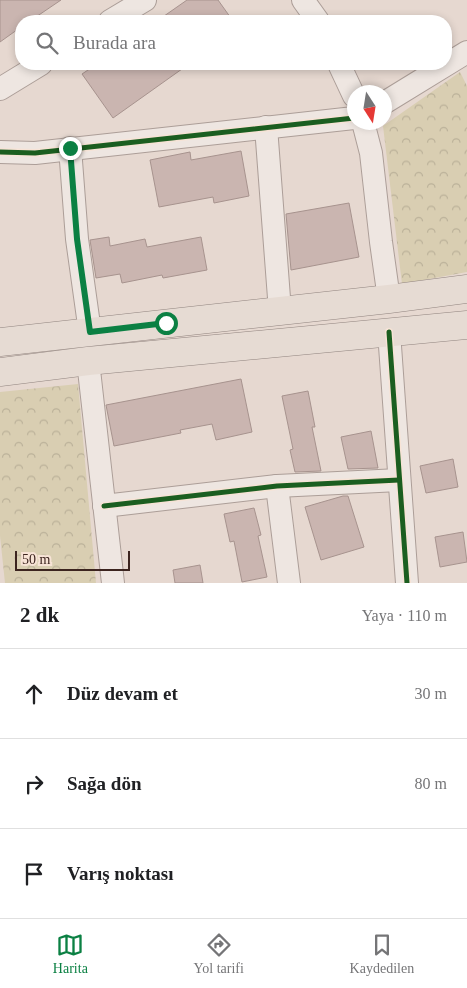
<!DOCTYPE html>
<html lang="tr">
<head>
<meta charset="utf-8">
<style>
	:root { --surface:#fff; --page:#f2f2f2; --text:#202124; --muted:#757577; --line:#e0e0e0; --accent:#0b8043 }
	body { margin:0; font-family:Georgia,serif; background:var(--page); color:var(--text) }
	.compass { position:absolute; left:347px; top:85px; width:45px; height:45px; border-radius:50%; background:var(--surface); box-shadow:0 2px 8px #0003; rotate:168deg }
	.scale { position:absolute; left:15px; bottom:12px; width:115px; box-sizing:border-box; padding-left:5px; border:2px solid #3c241f; border-top:0; font-size:14px; line-height:18px; white-space:nowrap; color:#3c241f; -webkit-text-stroke:4px #f7e3d6; paint-order:stroke }
	.stop { position:absolute; width:15px; height:15px; margin:-11px; border:4px solid #0b8043; border-radius:50%; background:#fff }
	.stop.end { background:#0b8043; border-color:#fff; box-shadow:0 1px 5px #0008 }
	.list { margin:0; padding:0; list-style:none }
	h2 { display:flex; justify-content:space-between; align-items:center; height:65px; margin:0; padding:0 20px; font-size:21px }
	h2 small { font-size:16px; font-weight:400; color:var(--muted) }
	.list li { display:grid; grid-template-columns:32px 1fr auto; gap:15px; align-items:center; box-sizing:border-box; height:90px; padding:0 20px; border-top:1px solid var(--line) }
	.list b { display:block; font-size:19px; white-space:nowrap }
	.list em { font-size:16px; font-style:normal; color:var(--muted) }
	.icon { flex:none; width:28px; height:28px; fill:none; stroke:currentColor; stroke-width:2; stroke-linecap:round; stroke-linejoin:round }
	.map { position:relative; flex:none; width:467px; height:583px; overflow:hidden }
	.search { position:absolute; background:var(--surface); box-shadow:0 2px 8px #0003; left:15px; right:15px; top:15px; height:55px; display:flex; align-items:center; gap:12px; box-sizing:border-box; padding:0 18px; border-radius:20px; color:var(--muted); font-size:19px }
	.sheet { height:335px; background:var(--surface) }
	nav { display:flex; justify-content:space-around; align-items:center; box-sizing:border-box; height:70px; border-top:1px solid var(--line); background:var(--surface); font-size:14px; color:var(--muted) }
	nav a { display:grid; justify-items:center; gap:2px }
	nav .on { color:var(--accent) }
	.map>svg:first-child { display:block }
</style>
</head>
<body>
<div class="map">
<svg width="467" height="583" viewBox="0 0 467 583">
	<defs>
		<pattern id="park-crowns" width="20" height="18" patternUnits="userSpaceOnUse" patternTransform="scale(1.25)"><rect width="20" height="18" fill="#d9ceb2"/><path d="M2 6a3 3 0 1 1 6 0M12 15a3 3 0 1 1 6 0" fill="none" stroke="#bbb199"/></pattern>
	</defs>
	<rect width="100%" height="100%" fill="#e6d8d0"/>
	<!-- park -->
	<g fill="url(#park-crowns)">
		<path d="M460,72L467,86V272L402,284L383,126Z"/>
		<path d="M78,384L96,583H5L0,536V392Z"/>
	</g>
	<!-- building -->
	<g fill="#cab5b0" stroke="#a7938e">
		<path d="M0,0H61L30,21H21V27L0,42Z"/>
		<path d="M187,0H218L233,21H157Z"/>
		<path d="M97,64H189L113,118L82,74Z"/>
		<path d="M241,151L249,196L214,203L213,197L159,207L150,160L190,152L191,160Z"/>
		<path d="M349,203L359,257L291,270L286,214Z"/>
		<path d="M109,237L110,246L145,239L147,247L201,237L207,270L163,278L162,275L122,283L120,274L96,278L90,240Z"/>
		<path d="M241,379L252,432L216,440L212,424L180,430L181,433L114,446L106,405Z"/>
		<path d="M308,391L315,427H312L321,471L295,472L290,450L293,449L282,396Z"/>
		<path d="M371,431L378,468L348,469L341,437Z"/>
		<path d="M453,459L458,487L426,493L420,466Z"/>
		<path d="M343,496H348L364,547L321,560L305,507Z"/>
		<path d="M254,508L261,535L258,536L267,577L242,582L234,541L230,542L224,514Z"/>
		<path d="M463,532L467,562L440,567L435,537Z"/>
		<path d="M200,565L203,583H175L173,570Z"/>
	</g>
	<g fill="none" stroke-linecap="round" stroke-linejoin="round">
		<defs>
			<g id="minor">
				<path d="M303,0L318,21"/>
				<path d="M110,21L145,0"/>
				<path d="M339,64L354,96"/>
				<path d="M0,89L41,64"/>
				<path d="M384,103L467,52"/>
				<path d="M363,122L371,153L381,242L389,299"/>
				<path d="M266,127L280,311"/>
				<path d="M70,148L77,239L90,332"/>
				<path d="M0,152L35,153L354,118"/>
				<path d="M389,332L407,583"/>
				<path d="M88,361L113,583"/>
				<path d="M277,486L289,583"/>
				<path d="M104,506L277,486L399,480"/>
			</g>
			<g id="major">
				<path d="M0,342L389,299L467,289"/>
				<path d="M0,372L88,361L467,325"/>
			</g>
		</defs>
		<!-- minor casing -->
		<use href="#minor" stroke="#ac9e98" stroke-width="24"/>
		<!-- major casing -->
		<use href="#major" stroke="#91847f" stroke-width="29"/>
		<!-- minor -->
		<use href="#minor" stroke="#eee6e1" stroke-width="22"/>
		<!-- major -->
		<use href="#major" stroke="#e6dbd3" stroke-width="28"/>
		<defs>
			<g id="cycleway">
				<path d="M0,152L35,153L354,118"/>
				<path d="M389,332L407,583"/>
				<path d="M104,506L277,486L399,480"/>
			</g>
		</defs>
		<!-- cycleway casing -->
		<use href="#cycleway" stroke="#f7e3d6" stroke-width="8"/>
		<!-- cycleway -->
		<use href="#cycleway" stroke="#1b5e20" stroke-width="5"/>
	</g>
	<g fill="none" stroke-linecap="round" stroke-linejoin="round">
		<!-- route -->
		<path stroke="#0b8043" stroke-width="6" d="M70,148L77,239L90,332L166,323"/>
	</g>
</svg>
<svg class="compass" viewBox="-18 -18 36 36"><path d="M0-13l5 13h-10z" fill="#e53935"/><path d="M0 13l5-13h-10z" fill="#757577"/></svg>
<div class="scale">50 m</div>
<div class="stop" style="left:166px;top:323px"></div>
<div class="stop end" style="left:70px;top:148px"></div>
<div class="search"><svg class="icon" aria-label="search" viewBox="0 0 24 24"><circle cx="10" cy="10" r="6"/><path d="M15 15l6 6"/></svg>Burada ara</div>
</div>
<section class="sheet">
<h2>2 dk<small>Yaya · 110 m</small></h2>
<ul class="list">
<li><svg class="icon" aria-label="ahead" viewBox="0 0 24 24"><path d="M12 20V5M6 11l6-6 6 6"/></svg><div><b>Düz devam et</b></div><em>30 m</em></li>
<li><svg class="icon" aria-label="right" viewBox="0 0 24 24"><path d="M7 20v-9h11M14 6l5 5-5 5"/></svg><div><b>Sağa dön</b></div><em>80 m</em></li>
<li><svg class="icon" aria-label="arrive" viewBox="0 0 24 24"><path d="M6 21V4h12l-3 4 3 4H6"/></svg><div><b>Varış noktası</b></div></li>
</ul>
</section>
<nav>
<a class="on"><svg class="icon" aria-label="map" viewBox="0 0 24 24"><path d="M3 6l6-2 6 2 6-2v14l-6 2-6-2-6 2zM9 4v14M15 6v14"/></svg>Harita</a>
<a><svg class="icon" aria-label="directions" viewBox="0 0 24 24"><path d="M12 3l9 9-9 9-9-9zM9 14v-3h6M13 9l2 2-2 2"/></svg>Yol tarifi</a>
<a><svg class="icon" aria-label="saved" viewBox="0 0 24 24"><path d="M7 4h10v16l-5-4-5 4z"/></svg>Kaydedilen</a>
</nav>
</body>
</html>
